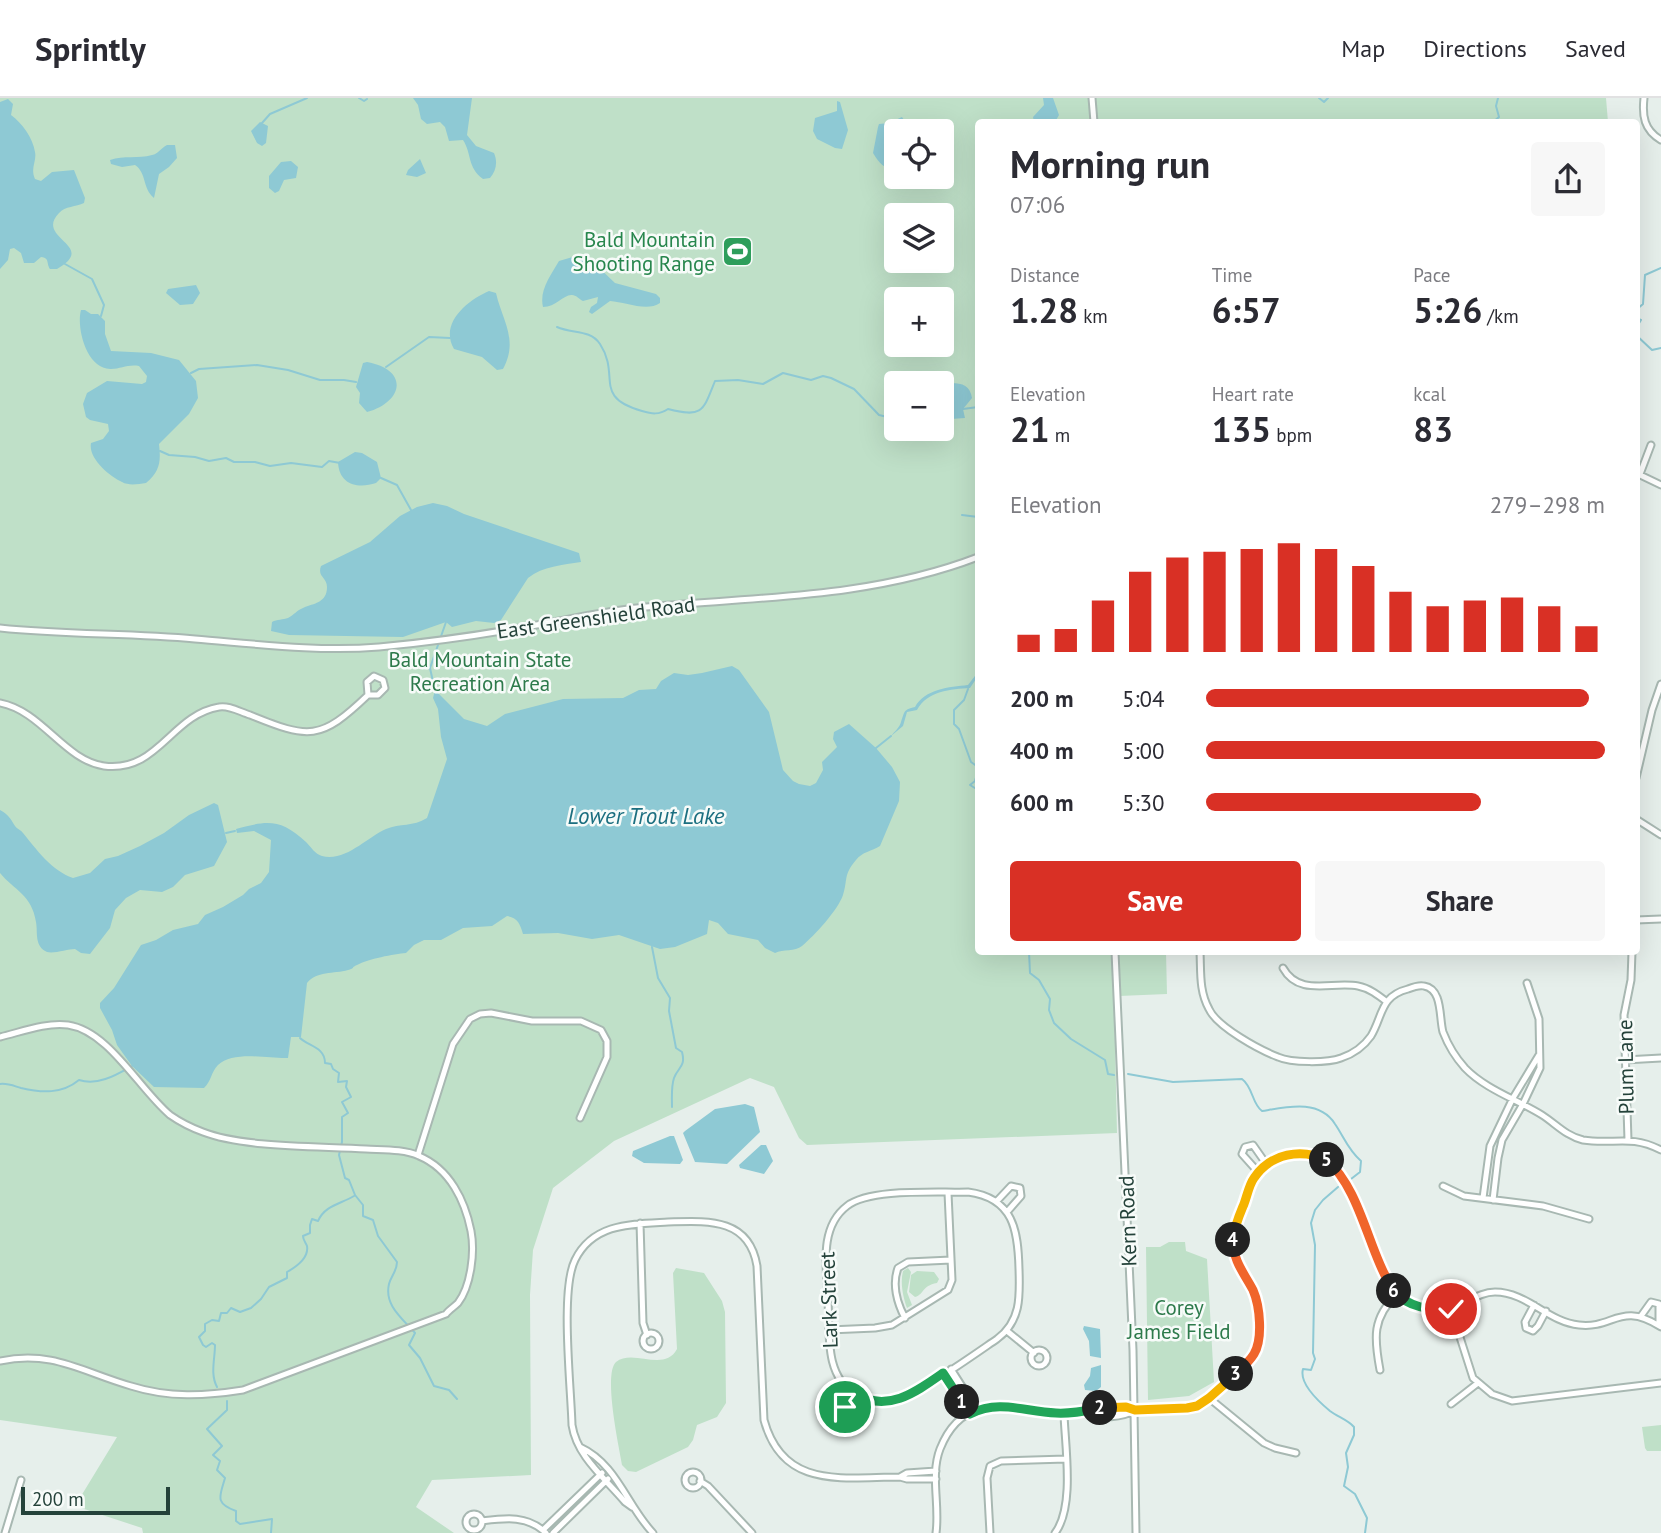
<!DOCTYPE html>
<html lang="en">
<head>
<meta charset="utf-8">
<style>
	body { margin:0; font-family:"PT Sans",sans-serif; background:#f7f7f7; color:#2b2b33; height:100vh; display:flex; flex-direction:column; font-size:26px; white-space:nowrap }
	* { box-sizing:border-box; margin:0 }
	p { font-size:23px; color:#7c7c81 }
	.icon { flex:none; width:38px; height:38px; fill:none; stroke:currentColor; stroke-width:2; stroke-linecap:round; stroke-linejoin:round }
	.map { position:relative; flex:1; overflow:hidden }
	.drawer { position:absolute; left:975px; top:21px; width:665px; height:836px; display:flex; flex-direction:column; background:#fff; border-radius:7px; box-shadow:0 7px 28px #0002 }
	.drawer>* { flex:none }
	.fabs { position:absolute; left:884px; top:21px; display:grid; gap:14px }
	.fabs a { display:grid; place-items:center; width:70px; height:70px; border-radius:7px; background:#fff; box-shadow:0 7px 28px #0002; font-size:35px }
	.scale { position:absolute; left:21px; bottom:18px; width:149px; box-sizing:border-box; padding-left:7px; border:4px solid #24423a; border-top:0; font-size:19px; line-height:24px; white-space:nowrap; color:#24423a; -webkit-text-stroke:5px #f7fbf9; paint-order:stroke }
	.pin { position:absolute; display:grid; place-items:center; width:60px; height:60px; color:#fff; margin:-30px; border:4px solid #fff; border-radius:50%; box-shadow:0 2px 7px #0007 }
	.km { position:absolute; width:35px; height:35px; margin:-18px; border-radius:50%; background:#222; color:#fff; font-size:19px; line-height:35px; text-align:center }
	.round { display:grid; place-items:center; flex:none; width:74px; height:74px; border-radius:7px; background:#f7f7f7 }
	.headline { display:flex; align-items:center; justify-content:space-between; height:119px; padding:0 35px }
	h1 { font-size:38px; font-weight:800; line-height:52px }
	.stats { display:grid; grid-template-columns:repeat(3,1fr); gap:10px; height:119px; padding:7px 35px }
	.stats div { display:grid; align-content:center }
	.stats b { font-size:35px; font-weight:800 }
	.stats small { font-size:19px; font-weight:400 }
	.stats p { font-size:19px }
	.chart { height:196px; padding:14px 35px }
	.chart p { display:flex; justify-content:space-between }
	.chart svg { width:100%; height:126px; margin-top:7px; stroke:#d93025; stroke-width:6 }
	.cta { display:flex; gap:14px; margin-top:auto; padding:14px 35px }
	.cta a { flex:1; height:80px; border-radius:7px; background:#d93025; color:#fff; font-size:28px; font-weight:800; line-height:80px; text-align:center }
	.cta a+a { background:#f7f7f7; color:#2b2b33 }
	ul { padding:0 35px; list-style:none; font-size:23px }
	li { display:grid; grid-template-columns:112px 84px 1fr; align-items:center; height:52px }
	li i { height:18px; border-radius:9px; background:#d93025 }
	header { display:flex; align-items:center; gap:42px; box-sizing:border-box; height:98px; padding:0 35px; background:#fff; border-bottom:2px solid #e1e1e2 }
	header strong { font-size:33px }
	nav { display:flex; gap:38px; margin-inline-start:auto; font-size:24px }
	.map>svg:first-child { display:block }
	.green { fill:#bfe0c8; fill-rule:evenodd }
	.water { fill:#8ec9d4 }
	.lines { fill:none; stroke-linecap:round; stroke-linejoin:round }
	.stream { stroke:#8ec9d4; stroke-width:2 }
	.street-casing { stroke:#a8b8b2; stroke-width:9 }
	.street { stroke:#fff; stroke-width:5 }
	.split-1-casing { stroke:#fff; stroke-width:14 }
	.split-2-casing { stroke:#fff; stroke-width:14 }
	.split-3-casing { stroke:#fff; stroke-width:14 }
	.split-4-casing { stroke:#fff; stroke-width:14 }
	.split-5-casing { stroke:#fff; stroke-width:14 }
	.split-6-casing { stroke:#fff; stroke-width:14 }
	.split-7-casing { stroke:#fff; stroke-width:14 }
	.split-1 { stroke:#22a559; stroke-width:9 }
	.split-2 { stroke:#22a559; stroke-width:9 }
	.split-3 { stroke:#f5b400; stroke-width:9 }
	.split-4 { stroke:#f0652b; stroke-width:9 }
	.split-5 { stroke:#f5b400; stroke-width:9 }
	.split-6 { stroke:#f0652b; stroke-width:9 }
	.split-7 { stroke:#22a559; stroke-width:9 }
	.labels { text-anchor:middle; stroke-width:5; stroke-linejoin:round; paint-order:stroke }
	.leisure-label { font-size:21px; fill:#27864d; stroke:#f7fbf9; text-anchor:end }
	.street-label { font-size:21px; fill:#24423a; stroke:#f7fbf9 }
	.park-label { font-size:21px; fill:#2d7a4b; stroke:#f7fbf9 }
	.water-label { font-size:23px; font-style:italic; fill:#1c6f80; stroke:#f7fbf9 }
</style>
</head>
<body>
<header>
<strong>Sprintly</strong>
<nav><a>Map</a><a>Directions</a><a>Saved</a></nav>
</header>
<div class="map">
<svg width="1661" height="1435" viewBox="0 0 1661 1435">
	<rect width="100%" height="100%" fill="#e6efeb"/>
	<path class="green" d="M0,0H1606L1608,24H978V854H1113L1117,1035L807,1047L799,1040L774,989L750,980L614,1043L553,1090L533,1152L530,1197L531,1377L432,1382L416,1409L454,1435H143L142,1430L75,1408L117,1339L0,1322ZM896,33H942V79H896ZM896,117H942V163H896ZM896,201H942V247H896ZM896,285H942V331H896Z
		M1118,854H1166L1167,896L1119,898Z
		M1169,1144H1185L1186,1153L1207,1161L1214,1284L1189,1298L1148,1302L1146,1149H1160Z
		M676,1170L704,1175L722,1203L725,1214L726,1305L717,1319L697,1327L693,1342L688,1349L636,1374L628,1373L622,1367C619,1349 603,1276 616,1264C633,1250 664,1275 677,1251L673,1175Z
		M908,1170L911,1174L907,1194L912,1207L907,1210C903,1199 900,1185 903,1173Z
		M917,1173L934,1174L939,1181L937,1185C921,1188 925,1196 915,1199L909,1194L911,1177Z
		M1661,1327V1353H1647L1645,1350L1642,1329Z"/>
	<path class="water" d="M413,0H472L467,37L476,48L494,55C498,64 496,73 490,80L483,81C467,69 472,56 463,42L449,43L445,29L440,24L427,26L421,21L418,7Z
		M1043,0H1053L1059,17L1055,24H1034L1033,19L1044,7Z
		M8,1L13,6L11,17C22,25 33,40 35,54C37,63 30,70 35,81L41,83L52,74L74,72L85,100L84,105C76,109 65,108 59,115C34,141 99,147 57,171H50C46,165 50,160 41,159L34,165H24L21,155L14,150L10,151L8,162L0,171V4Z
		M837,3L840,4L848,32L842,51L835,50L817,41L813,33L815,20L837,13Z
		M902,19L911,33H896V72C884,71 879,65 873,55L878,29L879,26L889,25Z
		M260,24L268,28L266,45L262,48L257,45L251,33Z
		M167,47H175L177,60L169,69L159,76L154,100C142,90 147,75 135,67L122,69L111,66L110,62C124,57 138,61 152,57C158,56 161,50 167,47Z
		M420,61L426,75L417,79L406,77L408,72Z
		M291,63L298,69L296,80L284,82L279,93L275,95L269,90V78L281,64Z
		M576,158L593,164L615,185L656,196L660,200V205C647,214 625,204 610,203L592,216L589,214L591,209L597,205L598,199L583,203C579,201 576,197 572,197C564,196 556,209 543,209C539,192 551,177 559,163Z
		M196,187L200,195L193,206L180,207L166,195L168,191Z
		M489,193L496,195C502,222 519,242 503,271L497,272L482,259L454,251C439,225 468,202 489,193Z
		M81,212H85L91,216H98L105,223V236L111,253L151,255L179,262L196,283L198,300L189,316L159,346C161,364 160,373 146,385C138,386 129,388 122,384C109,378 88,360 91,345L103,341L109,333L108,326L90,322L86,319L83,306L87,295L107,283L142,286L146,284L147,278L139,268C128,266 121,271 111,271C87,272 76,230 81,212Z
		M367,264C410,272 403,304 367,314L359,305L360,295L356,289L363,265Z
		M951,285C963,285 970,288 972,300L963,311L965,320L951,321L942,318V288Z
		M355,354L362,355L377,364L381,380L376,385C358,391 339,387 338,364Z
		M433,405L447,408L464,416L579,455L581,464C563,467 543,468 528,480L501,522L494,525L476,523L452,529L446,524L403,539L289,537L271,533L272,524C277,521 283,522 288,520C294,517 297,512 303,510C314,505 327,505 327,489C327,479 317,479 321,468L370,444L400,418L417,409Z
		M732,568L739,572L769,614L783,672L793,683L799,686L810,688L816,685L823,672L822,664L837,649L833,641L834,634L849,626L876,650L892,669L900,684L899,703L880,748C872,753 862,754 856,762C843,777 848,782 843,797C838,812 814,838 802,848C795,854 783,851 775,855L765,850L758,842L728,836L718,825L709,822L707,836L675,849L660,851L619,837L592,841L558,835L523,836C520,826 518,820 507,818L492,828L463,830L441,842H424L414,847L406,855C394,856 368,861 357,867C350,870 356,870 348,872C334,876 316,873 307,885L301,939H291L288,960C270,961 233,952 218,967C211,974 211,984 204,990L154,989L132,968L117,947L112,932L100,910V905L114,890L141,847L156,842L173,832L198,826L205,817L223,809L243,797L249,791L261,785L269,774L271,742L254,733L237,735L236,731C268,722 281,721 306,744C311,749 315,756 322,758C346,764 367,739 386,731C400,725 413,729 427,720L447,661L441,639L438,611L433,600L435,592L464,621L487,628L505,616L563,601L623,600L639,592L656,591L661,583L674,575L688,577L702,575Z
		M978,574V578L970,590C951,591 927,593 917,612L907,614L903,628L891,638C894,634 900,629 901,624C905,613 903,612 915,609C925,591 949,589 968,587Z
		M214,705L218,707L227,744L214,768L185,777L173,789L162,794L140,792L126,800L115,812L110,830L90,856L81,855L75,851C68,851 54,856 47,854C34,848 38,835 36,824C32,797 14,792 0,775V712C9,717 10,720 15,728C17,731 21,732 23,735C36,751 52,773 73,780L90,775L105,761L118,758L140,748L164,735L189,717Z
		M745,1006L754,1009L760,1034L727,1066L695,1064L683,1035L685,1033L715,1011Z
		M670,1038H674L683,1062L680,1066L644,1065L632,1058L633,1053Z
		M761,1047H766L773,1063L764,1076L740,1070L739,1067Z
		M1084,1228L1100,1231L1101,1260L1090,1258L1089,1243L1083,1231Z
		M1101,1267V1289L1096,1293L1085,1292L1084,1287L1090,1278L1091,1270Z"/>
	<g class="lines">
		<path class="stream" d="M359,0L364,3L367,1
			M1319,0L1324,4L1328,0
			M1493,24L1499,19L1496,8L1498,0
			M262,25L270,16L307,0
			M65,166L92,181L104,207L101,218
			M1636,212L1643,206L1645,177L1661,170
			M1636,220L1641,222L1636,230
			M557,229C572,236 590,231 600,246C621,278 592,299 642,313C652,316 659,317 668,311C703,320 703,313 715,283L738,282L763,286L783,275L811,282L823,278L831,280L854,291L879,317L896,321
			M1636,237L1652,252L1661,250
			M386,269L429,239L450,240
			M191,275L199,271L257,267L288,272L320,282H344L356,284
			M963,311L978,309
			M160,353L169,357L195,359L209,363L226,360L234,364H255L270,368L291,365L322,369L329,363L340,365
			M381,380L397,387L411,412
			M962,417L978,419
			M968,591L964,602L954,612V626L959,631L971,664L978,669
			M435,593L430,570L446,524
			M876,650L891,638
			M978,672L975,683L970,687L978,692
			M226,735L235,733
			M652,849L658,880L670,900L669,913L676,950L682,954C686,969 678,969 674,980C671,989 672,999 672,1009
			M1029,854L1030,875L1039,882L1050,901L1049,912L1054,925L1071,941L1105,962L1108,976L1114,977
			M300,940C308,948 325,949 325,965L331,966L333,971L339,975L338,984L347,983L346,989L351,999L342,1004L348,1015L342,1019V1044L339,1057L345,1080L349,1082L355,1097L363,1107V1118L373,1122L378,1138L397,1164C397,1173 391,1178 389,1186C384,1207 402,1220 415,1235L409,1247L420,1260L434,1288L449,1292L457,1301
			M1128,976L1173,984L1242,981C1253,989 1252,1006 1262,1013C1287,1009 1319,1001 1335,1026C1344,1039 1348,1052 1361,1063L1360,1074L1351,1081
			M0,986C8,985 14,988 21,990C42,995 62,996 79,982C98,988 116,977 132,968
			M1338,1089L1323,1102L1315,1112L1311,1125L1315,1147L1313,1255L1315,1261L1311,1272L1303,1271C1299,1285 1318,1303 1330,1313C1338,1319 1348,1322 1354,1329V1337L1346,1355L1348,1369L1344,1388L1355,1396L1367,1420L1365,1435
			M217,1289C210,1276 215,1261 215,1247L212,1245L206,1249L203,1247L199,1239L205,1233V1226L212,1222L219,1223L221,1215H227L231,1210L240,1214L251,1210L261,1201L269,1189L287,1180V1174C296,1169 309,1160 307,1148C306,1145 303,1142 303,1138L310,1135V1127L312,1121L318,1123C325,1107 341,1106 354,1098
			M227,1303V1312L207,1331L222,1348L213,1357L220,1363L217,1372L225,1380C220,1398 214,1405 236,1413V1423L240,1426L272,1421L271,1435"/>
		<defs>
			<path id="street" d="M1092,0L1094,24
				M1644,0C1642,18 1644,32 1661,42
				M1636,375L1661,387
				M1640,376L1651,347
				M0,530C65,537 130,535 195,541C256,546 318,554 379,549C433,544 488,536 542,526C576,520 610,512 646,509C757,499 872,500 978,459
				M374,578L383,582L385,590L378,597H368L367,584Z
				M0,605C42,613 64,662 104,668C158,675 171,617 219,609C229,607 240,614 250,617C309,641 320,643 368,597
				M1636,680L1652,612L1661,586
				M1636,721L1661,737
				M1636,822L1661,821
				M1115,854L1133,1252L1136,1435
				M1200,854C1201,874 1199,893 1209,911C1217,929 1260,952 1278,959C1291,965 1328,965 1341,960C1353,956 1364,948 1371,938C1383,918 1380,898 1408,891C1413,889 1420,887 1424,888C1443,891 1439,920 1443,934C1448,947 1456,960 1465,970C1485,991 1518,1002 1542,1017C1556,1026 1566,1038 1583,1042C1614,1047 1629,1036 1661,1052
				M1283,870C1299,899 1332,883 1358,888C1369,890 1378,897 1387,904
				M0,939C21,934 46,924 68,927C109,933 139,991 170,1017C180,1024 192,1030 203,1034C244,1050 321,1048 366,1051C382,1052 404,1051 419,1058C450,1071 465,1103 471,1133C475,1154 471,1188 458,1205C454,1209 449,1212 446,1216L243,1292C205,1298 169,1300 131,1288C82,1274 53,1252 0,1263
				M1625,962L1661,960
				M1628,1042L1624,917L1631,882L1632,854
				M418,1057L453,946L470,921L480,916L491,915L532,923H581L601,932L607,943V959L580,1020
				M1259,1075L1242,1056L1245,1049L1253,1047L1267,1067
				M1443,1088L1464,1098L1543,1108L1589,1121
				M968,1094C1014,1100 1018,1133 1019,1171C1020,1199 1021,1223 997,1241C975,1256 914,1300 891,1304C879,1305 866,1303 855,1296C824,1277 830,1235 828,1203C827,1172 818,1130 847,1108C870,1090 938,1095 968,1094Z
				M1483,1100L1490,1048L1513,1000L1539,957
				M1493,1102L1498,1060L1502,1042L1523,1006L1540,970L1539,921L1527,885
				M996,1104L1011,1088L1020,1090L1021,1098L1007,1114
				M640,1125L643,1225L647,1237
				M1534,1207L1525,1224L1526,1230L1533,1233L1538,1228L1546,1213
				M1451,1211L1473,1280L1492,1296L1512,1303L1661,1285
				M1641,1218L1651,1204L1659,1206V1227
				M905,1220C897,1205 892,1186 898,1170L908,1164L951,1162
				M829,1232L875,1230L892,1227L948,1192L952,1182L948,1095
				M1007,1233L1034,1255
				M643 1243a8 8 0 1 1 16 0a8 8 0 1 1-16 0Z
				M1031 1260a8 8 0 1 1 16 0a8 8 0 1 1-16 0Z
				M951,1271L977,1312
				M1380,1272C1374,1240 1372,1220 1397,1196
				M943,1275L970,1316
				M843,1286L833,1298V1308L842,1310L855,1296
				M1209,1300L1264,1345L1275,1350L1296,1355
				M1451,1306L1478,1285
				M1087,1315C1101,1321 1122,1320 1135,1312
				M580,1349C617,1366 627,1408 653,1435
				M685 1382a8 8 0 1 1 16 0a8 8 0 1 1-16 0Z
				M900,1379L907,1375L936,1373
				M700,1383L708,1388L752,1435
				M632,1409L625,1404C605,1380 577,1359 572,1327C571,1289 560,1192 575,1162C593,1125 632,1126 668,1124C706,1123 749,1119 757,1168L764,1322C783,1392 843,1379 900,1379L907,1381H936
				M466 1424a8 8 0 1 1 16 0a8 8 0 1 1-16 0Z
				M482,1423C506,1420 527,1417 546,1435
				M543,1432L602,1375
				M5,1435L21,1382
				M553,1435L608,1381
				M936,1435C940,1407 930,1377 940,1351C966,1285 1021,1317 1070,1315C1088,1315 1108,1305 1127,1309C1145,1313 1184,1315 1200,1306C1217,1295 1254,1266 1258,1246C1261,1231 1260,1208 1253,1194C1247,1179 1234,1167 1233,1151C1232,1129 1247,1088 1261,1072C1272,1062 1283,1055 1298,1055C1309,1055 1320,1058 1328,1064C1354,1085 1375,1159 1392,1191C1407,1207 1429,1216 1450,1211C1466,1207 1478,1194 1495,1194C1527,1194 1548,1224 1579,1227C1614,1231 1620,1203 1661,1229
				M990,1435L987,1380L990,1368L1001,1363L1066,1361
				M1055,1435C1075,1409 1065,1348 1064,1316"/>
		</defs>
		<use href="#street" class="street-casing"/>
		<use href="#street" class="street"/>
	</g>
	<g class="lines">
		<defs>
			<path id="split-1" d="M845,1309L855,1296C888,1315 916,1294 943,1275L962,1304"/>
			<path id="split-2" d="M962,1304L970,1316C1000,1301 1025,1314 1056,1315C1072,1316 1085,1313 1100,1310"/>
			<path id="split-3" d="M1100,1310L1126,1309L1135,1312L1187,1310L1197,1308L1209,1300L1236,1276"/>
			<path id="split-4" d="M1233,1142C1233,1163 1244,1175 1253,1192C1260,1208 1263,1241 1254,1256C1249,1264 1242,1270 1236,1276"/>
			<path id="split-5" d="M1233,1142C1234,1129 1239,1118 1244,1106C1247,1098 1249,1087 1254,1080C1271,1055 1301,1050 1327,1062"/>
			<path id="split-6" d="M1327,1062C1362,1094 1368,1154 1394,1193"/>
			<path id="split-7" d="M1394,1193C1409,1210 1429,1212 1451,1211"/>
		</defs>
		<use href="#split-1" class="split-1-casing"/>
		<use href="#split-2" class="split-2-casing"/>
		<use href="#split-3" class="split-3-casing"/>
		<use href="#split-4" class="split-4-casing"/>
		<use href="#split-5" class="split-5-casing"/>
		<use href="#split-6" class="split-6-casing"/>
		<use href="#split-7" class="split-7-casing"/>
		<use href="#split-1" class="split-1"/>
		<use href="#split-2" class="split-2"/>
		<use href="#split-3" class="split-3"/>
		<use href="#split-4" class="split-4"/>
		<use href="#split-5" class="split-5"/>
		<use href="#split-6" class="split-6"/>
		<use href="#split-7" class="split-7"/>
	</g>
	<defs>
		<symbol id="stadium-square" viewBox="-11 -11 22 22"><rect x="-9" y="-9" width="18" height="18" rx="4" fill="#2e9e5b" stroke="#f7fbf9"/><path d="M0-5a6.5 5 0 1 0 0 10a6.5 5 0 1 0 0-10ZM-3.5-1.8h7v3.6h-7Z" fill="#fff"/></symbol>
	</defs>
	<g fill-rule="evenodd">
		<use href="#stadium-square" x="720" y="136" width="35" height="35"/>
	</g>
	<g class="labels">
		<g class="leisure-label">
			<text x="715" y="149">Bald Mountain<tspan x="715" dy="24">Shooting Range</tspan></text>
		</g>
		<g class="street-label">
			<text transform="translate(596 520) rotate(-8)" y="7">East Greenshield Road</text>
			<text transform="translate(1626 969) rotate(-91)" y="7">Plum Lane</text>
			<text transform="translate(1128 1123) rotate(-92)" y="7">Kern Road</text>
			<text transform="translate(829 1202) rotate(-92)" y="7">Lark Street</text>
		</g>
		<g class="park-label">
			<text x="480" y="569">Bald Mountain State<tspan x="480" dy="24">Recreation Area</tspan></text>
			<text x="1179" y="1217">Corey<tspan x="1179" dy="24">James Field</tspan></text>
		</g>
		<g class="water-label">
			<text x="646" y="726">Lower Trout Lake</text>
		</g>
	</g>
</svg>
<div class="fabs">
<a><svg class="icon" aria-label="locate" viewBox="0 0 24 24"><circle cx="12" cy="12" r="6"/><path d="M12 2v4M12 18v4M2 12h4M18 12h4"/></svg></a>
<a><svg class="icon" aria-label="layers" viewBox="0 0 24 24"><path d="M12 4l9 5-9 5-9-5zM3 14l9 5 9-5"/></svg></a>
<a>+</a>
<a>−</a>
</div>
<div class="scale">200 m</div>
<div class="pin" style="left:845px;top:1309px;background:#1e9e55"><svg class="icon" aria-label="arrive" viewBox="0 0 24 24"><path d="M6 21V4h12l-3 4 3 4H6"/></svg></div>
<div class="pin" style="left:1451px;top:1211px;background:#d93025"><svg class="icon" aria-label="check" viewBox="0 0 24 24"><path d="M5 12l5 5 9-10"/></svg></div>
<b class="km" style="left:962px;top:1304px">1</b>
<b class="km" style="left:1100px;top:1310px">2</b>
<b class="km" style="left:1236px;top:1276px">3</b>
<b class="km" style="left:1233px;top:1142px">4</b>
<b class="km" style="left:1327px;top:1062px">5</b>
<b class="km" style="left:1394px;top:1193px">6</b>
<section class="drawer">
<div class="headline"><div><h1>Morning run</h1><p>07:06</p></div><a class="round"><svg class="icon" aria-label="share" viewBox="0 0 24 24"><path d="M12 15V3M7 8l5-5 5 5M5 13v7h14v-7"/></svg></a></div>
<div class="stats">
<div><p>Distance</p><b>1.28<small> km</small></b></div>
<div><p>Time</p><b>6:57</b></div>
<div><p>Pace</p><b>5:26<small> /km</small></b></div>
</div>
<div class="stats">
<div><p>Elevation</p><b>21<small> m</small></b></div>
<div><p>Heart rate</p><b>135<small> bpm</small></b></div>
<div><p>kcal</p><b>83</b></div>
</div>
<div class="chart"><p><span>Elevation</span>279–298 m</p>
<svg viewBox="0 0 160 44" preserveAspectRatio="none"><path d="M5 44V38M15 44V36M25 44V26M35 44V16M45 44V11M55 44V9M65 44V8M75 44V6M85 44V8M95 44V14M105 44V23M115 44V28M125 44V26M135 44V25M145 44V28M155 44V35"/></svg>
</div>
<ul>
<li><b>200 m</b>5:04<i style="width:96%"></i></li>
<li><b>400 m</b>5:00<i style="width:100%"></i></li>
<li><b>600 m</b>5:30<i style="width:69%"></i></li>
</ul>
<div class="cta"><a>Save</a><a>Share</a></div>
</section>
</div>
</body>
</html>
